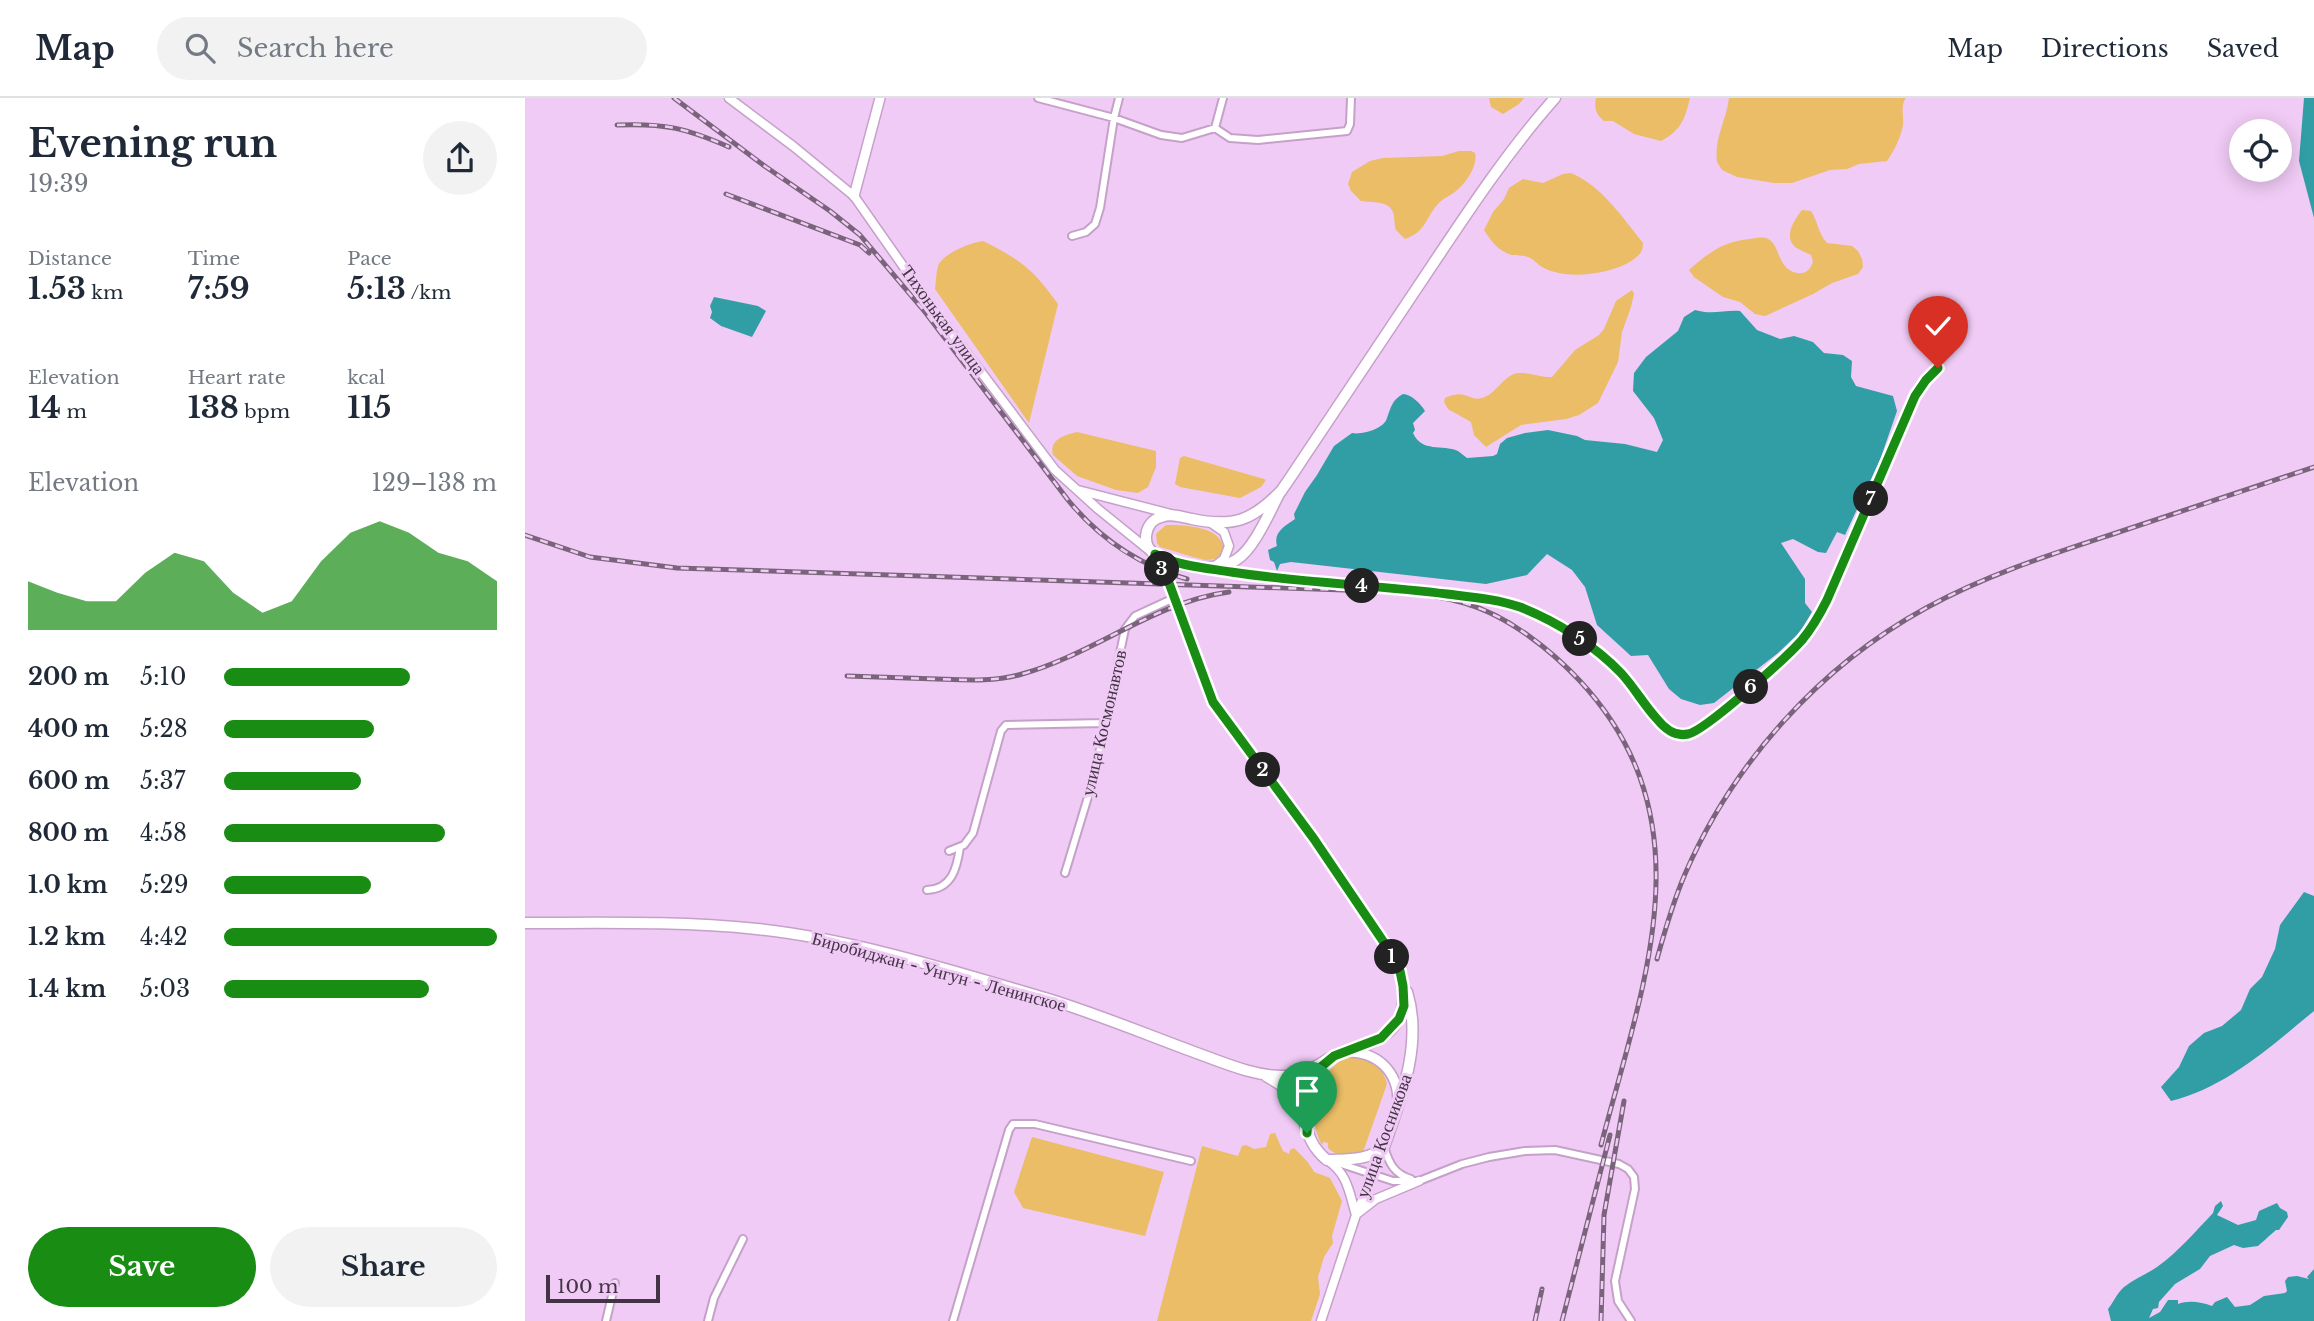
<!DOCTYPE html>
<html lang="en">
<head>
<meta charset="utf-8">
<style>
	body { margin:0; font-family:"Libre Baskerville",serif; background:#f2f2f3; color:#1f2937; height:100vh; display:flex; flex-direction:column; font-size:26px; white-space:nowrap }
	* { box-sizing:border-box; margin:0 }
	p { font-size:23px; color:#747a83 }
	.icon { flex:none; width:38px; height:38px; fill:none; stroke:currentColor; stroke-width:2; stroke-linecap:round; stroke-linejoin:round }
	.map { position:relative; flex:1; overflow:hidden }
	.panel { display:flex; flex-direction:column; background:#fff; width:525px }
	.panel>* { flex:none }
	.fabs { position:absolute; left:1704px; top:21px; display:grid; gap:14px }
	.fabs a { display:grid; place-items:center; width:63px; height:63px; border-radius:50%; background:#fff; box-shadow:0 4px 18px #0003; font-size:35px }
	.scale { position:absolute; left:21px; bottom:18px; width:114px; box-sizing:border-box; padding-left:7px; border:4px solid #433445; border-top:0; font-size:19px; line-height:24px; white-space:nowrap; color:#433445; -webkit-text-stroke:5px #f0cbf5; paint-order:stroke }
	.pin { position:absolute; display:grid; place-items:center; width:60px; height:60px; color:#fff; margin:-72px -30px; border-radius:50% 50% 50% 0; rotate:-45deg; box-shadow:0 0 7px #0007 }
	.pin .icon { rotate:45deg }
	.km { position:absolute; width:35px; height:35px; margin:-18px; border-radius:50%; background:#222; color:#fff; font-size:19px; line-height:35px; text-align:center }
	.round { display:grid; place-items:center; flex:none; width:74px; height:74px; border-radius:37px; background:#f2f2f3 }
	.overview { display:flex; align-items:center; justify-content:space-between; height:119px; padding:0 28px }
	h1 { font-size:38px; font-weight:700; line-height:52px }
	.stats { display:grid; grid-template-columns:repeat(3,1fr); gap:10px; height:119px; padding:7px 28px }
	.stats div { display:grid; align-content:center }
	.stats b { font-size:30px; font-weight:700 }
	.stats small { font-size:19px; font-weight:400 }
	.stats p { font-size:19px }
	.chart { height:196px; padding:14px 28px }
	.chart p { display:flex; justify-content:space-between }
	.chart svg { width:100%; height:126px; margin-top:7px; fill:#188c13; opacity:.7 }
	.button { display:flex; gap:14px; margin-top:auto; padding:14px 28px }
	.button a { flex:1; height:80px; border-radius:42px; background:#188c13; color:#fff; font-size:28px; font-weight:700; line-height:80px; text-align:center }
	.button a+a { background:#f2f2f3; color:#1f2937 }
	ul { padding:0 28px; list-style:none; font-size:23px }
	li { display:grid; grid-template-columns:112px 84px 1fr; align-items:center; height:52px }
	li i { height:18px; border-radius:9px; background:#188c13 }
	header { display:flex; align-items:center; gap:42px; box-sizing:border-box; height:98px; padding:0 35px; background:#fff; border-bottom:2px solid #e0e1e3 }
	header strong { font-size:33px }
	nav { display:flex; gap:38px; margin-inline-start:auto; font-size:24px }
	.search { width:490px; height:63px; background:#f2f2f3; display:flex; align-items:center; gap:18px; box-sizing:border-box; padding:0 24px; border-radius:38px; color:#747a83; font-size:26px }
	main { display:flex; flex:1; min-height:0 }
	.map>svg:first-child { display:block }
	.green { fill:#eabd66 }
	.water { fill:#319ea6 }
	.lines { fill:none; stroke-linecap:round; stroke-linejoin:round }
	.minor-casing { stroke:#c5a1c9; stroke-width:10 }
	.tertiary-casing { stroke:#c5a1c9; stroke-width:11 }
	.secondary-casing { stroke:#c5a1c9; stroke-width:12 }
	.primary-casing { stroke:#c5a1c9; stroke-width:13 }
	.minor { stroke:#fff; stroke-width:6 }
	.tertiary { stroke:#fff; stroke-width:8 }
	.secondary { stroke:#fff; stroke-width:9 }
	.primary { stroke:#fff; stroke-width:10 }
	.rail-casing { stroke:#7a647c; stroke-width:5 }
	.rail { stroke:#f0cbf5; stroke-width:2.5; stroke-dasharray:8; stroke-linecap:butt }
	.route-casing { stroke:#fff; stroke-width:14 }
	.route { stroke:#188c13; stroke-width:9 }
	.labels { text-anchor:middle; stroke-width:6; stroke-linejoin:round; paint-order:stroke }
	.street-label { font-size:18px; fill:#433445; stroke:#f0cbf5 }
</style>
</head>
<body>
<header>
<strong>Map</strong>
<div class="search"><svg class="icon" aria-label="search" viewBox="0 0 24 24"><circle cx="10" cy="10" r="6"/><path d="M15 15l6 6"/></svg>Search here</div>
<nav><a>Map</a><a>Directions</a><a>Saved</a></nav>
</header>
<main>
<section class="panel">
<div class="overview"><div><h1>Evening run</h1><p>19:39</p></div><a class="round"><svg class="icon" aria-label="share" viewBox="0 0 24 24"><path d="M12 15V3M7 8l5-5 5 5M5 13v7h14v-7"/></svg></a></div>
<div class="stats">
<div><p>Distance</p><b>1.53<small> km</small></b></div>
<div><p>Time</p><b>7:59</b></div>
<div><p>Pace</p><b>5:13<small> /km</small></b></div>
</div>
<div class="stats">
<div><p>Elevation</p><b>14<small> m</small></b></div>
<div><p>Heart rate</p><b>138<small> bpm</small></b></div>
<div><p>kcal</p><b>115</b></div>
</div>
<div class="chart"><p><span>Elevation</span>129–138 m</p>
<svg viewBox="0 0 160 44" preserveAspectRatio="none"><path d="M0 44V27L10 31L20 34L30 34L40 24L50 17L60 20L70 31L80 38L90 34L100 20L110 10L120 6L130 10L140 17L150 20L160 27V44z"/></svg>
</div>
<ul>
<li><b>200 m</b>5:10<i style="width:68%"></i></li>
<li><b>400 m</b>5:28<i style="width:55%"></i></li>
<li><b>600 m</b>5:37<i style="width:50%"></i></li>
<li><b>800 m</b>4:58<i style="width:81%"></i></li>
<li><b>1.0 km</b>5:29<i style="width:54%"></i></li>
<li><b>1.2 km</b>4:42<i style="width:100%"></i></li>
<li><b>1.4 km</b>5:03<i style="width:75%"></i></li>
</ul>
<div class="button"><a>Save</a><a>Share</a></div>
</section>
<div class="map">
<svg width="1789" height="1223" viewBox="0 0 1789 1223">
	<rect width="100%" height="100%" fill="#f0cbf5"/>
	<path class="green" d="M964,0H999L994,6L978,16L966,9Z
		M1071,0H1165C1160,22 1155,33 1136,43L1109,36L1088,23H1079C1071,17 1069,10 1071,0Z
		M1204,0H1381C1375,7 1379,17 1378,27C1376,39 1369,53 1362,63L1334,66L1322,71L1305,72L1267,85H1249L1212,79L1197,72L1192,64C1189,39 1201,24 1204,0Z
		M934,53H946L950,55C953,68 941,85 931,93C925,98 918,100 913,106C900,120 902,133 880,141L871,132C869,127 870,120 868,114C863,102 847,105 836,103L826,93L823,86L827,74L845,63L858,60L917,58Z
		M1046,75C1077,88 1097,119 1118,145C1118,156 1112,159 1103,165C1080,177 1040,182 1017,169C1012,166 1009,161 1003,159C998,157 992,158 987,157C973,153 966,143 959,132L968,114L979,101L984,90L998,81L1018,85L1038,76Z
		M1277,112L1286,113C1293,123 1293,136 1302,145L1327,148L1333,153L1337,161L1338,169L1333,176L1307,185L1288,196L1240,218L1230,216L1215,204L1198,199L1169,179L1164,172C1183,155 1199,143 1225,141C1230,140 1237,139 1241,140C1256,145 1251,171 1272,175C1281,176 1285,172 1288,164L1286,157C1281,154 1274,152 1270,149C1258,138 1270,121 1277,112Z
		M458,143C496,162 508,171 533,206L504,325L410,191C411,184 411,175 413,168C418,155 445,145 458,143Z
		M1107,192L1109,196L1106,209L1097,234L1093,264L1073,305L1054,317L1041,321L996,327L961,349L949,337L946,324L923,311L919,304L920,300C942,290 944,304 957,300C972,296 978,277 993,275C1004,274 1016,280 1027,279L1050,252L1074,237L1079,231L1091,203Z
		M552,334L631,353V369L623,389L613,395L591,392L552,378L528,357C524,341 540,337 552,334Z
		M659,358L739,381L741,382L736,389L715,400L655,389L650,386L655,360Z
		M641,427C661,427 698,428 699,453L692,461L680,462L668,459L635,449L632,445L631,436Z
		M828,958C844,959 859,970 862,986L837,1057C824,1058 814,1060 803,1050V1045L798,1044L797,1047C780,1019 793,965 828,958Z
		M750,1035L758,1053L764,1056L765,1052L769,1050C777,1058 784,1064 789,1074L805,1080L817,1103L807,1138L808,1145L799,1159L793,1179L795,1196L786,1223H632L677,1048L713,1058L717,1048L721,1047L729,1051L741,1049L745,1036Z
		M507,1039L639,1074L620,1138L498,1110L489,1094Z"/>
	<path class="water" d="M1779,0H1789V120L1774,63Z
		M189,199L233,208L241,213L227,239L196,228L185,220L187,214L185,208Z
		M1170,212C1187,217 1198,212 1215,213L1232,232L1255,241L1269,238L1288,244L1299,255L1318,257L1327,263L1326,279L1331,288L1368,298L1372,313L1355,362L1320,437L1312,434L1301,455L1293,454L1268,441L1256,445L1280,481V505L1287,514L1275,534L1253,555L1189,605L1175,607L1156,601L1144,591L1123,557L1106,558L1072,527L1060,489L1047,472L1022,456L1002,477L961,486L766,464L755,466L752,473L749,464L745,462L743,452L752,448C748,434 760,428 770,421L769,416L780,394L792,377L809,348L827,335C837,337 859,331 862,320C866,309 867,302 878,296C886,296 896,306 900,313L888,325L890,332L888,335C897,355 917,346 933,353C936,355 939,358 942,360L968,358L972,356L975,346L982,340L1000,335L1023,332L1052,338L1060,342L1100,346L1132,354L1138,342L1129,320L1108,293L1109,275L1121,259L1153,233L1159,219Z
		M1779,794L1789,798V913C1745,949 1702,989 1646,1003L1636,989L1654,969L1664,948L1679,935L1697,928L1716,912L1725,891L1737,879L1750,851L1755,827Z
		M1696,1103L1698,1108L1692,1117L1713,1127L1731,1122L1734,1113L1752,1105L1755,1110L1762,1114L1763,1119L1754,1132H1751C1744,1138 1740,1142 1733,1148L1718,1150L1709,1147L1685,1158L1675,1171L1650,1186L1634,1204L1633,1210L1628,1211L1624,1220L1635,1214L1643,1202H1653V1206C1663,1202 1677,1204 1687,1208L1690,1204L1702,1199L1710,1209L1725,1207L1739,1198L1760,1195L1762,1193L1760,1183L1763,1179L1772,1178L1784,1181L1782,1179L1789,1171V1223H1586L1583,1211C1589,1204 1591,1196 1599,1189C1609,1181 1622,1176 1632,1169C1653,1154 1670,1134 1688,1115L1690,1108Z"/>
	<g class="lines">
		<defs>
			<path id="minor" d="M513,0L589,20L636,37L657,40L690,30L705,40L733,42L822,33L825,26L826,0
				M690,30L698,0
				M547,138L561,134L570,126L575,110L589,20L594,0
				M690,472L763,483L894,493L974,504L995,509L1031,527L1068,550L1098,577L1126,615L1144,633L1154,636H1165L1186,623L1267,553L1295,517L1390,297L1401,282L1413,269
				M424,753L439,747L448,735L476,633L481,627L579,625
				M540,775L569,679L600,531L610,518L649,500
				M402,792C427,791 432,770 435,749
				M859,1049C864,1065 869,1076 886,1081
				M810,1064L868,1083H894L937,1066L964,1059L1000,1053L1030,1052L1094,1066L1103,1071L1109,1079L1110,1091L1090,1183L1093,1203L1106,1223
				M81,1223L90,1185
				M183,1223L189,1200L218,1141
				M428,1223L484,1032L488,1026H510L666,1063"/>
			<path id="tertiary" d="M204,0L268,48L329,98L404,205L530,372L573,411L625,453
				M553,392L646,416
				M686,425L699,434L704,448L699,461L690,468
				M802,1062C823,1076 824,1094 831,1117
				M833,1115L851,1101L894,1083
				M796,1223L831,1117L859,1049"/>
			<path id="secondary" d="M329,98L355,0
				M823,954C853,954 873,974 873,1003"/>
			<path id="primary" d="M757,392C728,422 709,430 667,421C657,419 646,415 636,419C620,423 615,447 630,456C650,469 691,475 711,462C729,451 744,415 754,396C761,386 768,376 775,365C817,302 859,239 902,175C942,115 982,54 1030,0
				M630,456L644,485L688,604L789,741L860,846L876,877
				M0,825C77,825 155,823 232,831C327,841 428,873 520,900C570,915 620,936 669,954C697,964 730,979 760,978C781,978 795,964 813,956C823,952 834,950 843,946C879,931 883,907 875,873
				M741,978C749,983 758,987 764,994C784,1017 776,1041 802,1062C822,1061 843,1063 859,1049C876,1000 898,946 882,894
				M781,1026C783,1006 786,981 800,965"/>
		</defs>
		<use href="#minor" class="minor-casing"/>
		<use href="#tertiary" class="tertiary-casing"/>
		<use href="#secondary" class="secondary-casing"/>
		<use href="#primary" class="primary-casing"/>
		<use href="#minor" class="minor"/>
		<use href="#tertiary" class="tertiary"/>
		<use href="#secondary" class="secondary"/>
		<use href="#primary" class="primary"/>
		<defs>
			<path id="rail" d="M149,0L241,69L305,113L335,137L400,214L543,402C575,441 613,467 662,481
				M92,27C139,25 161,30 204,49
				M201,96L335,147L344,155
				M0,437L65,459L152,470L879,494C900,497 921,499 942,506C983,518 1026,552 1055,583C1185,723 1118,886 1076,1047
				M322,578C352,579 382,580 412,581C441,582 469,584 497,576C569,556 629,504 704,494
				M1132,861C1140,832 1148,804 1160,776C1208,665 1295,568 1401,510C1461,477 1524,457 1588,436C1655,414 1722,392 1789,369
				M1010,1223L1017,1191
				M1037,1223L1085,1037
				M1076,1223L1079,1117L1099,1003"/>
		</defs>
		<use href="#rail" class="rail-casing"/>
		<use href="#rail" class="rail"/>
	</g>
	<g class="lines">
		<defs>
			<path id="route" d="M782,1035L783,1007L790,980L797,968L809,958L856,940L874,921L879,908L878,888L875,873L860,846L789,741L688,604L644,485L630,456C653,468 681,470 706,474C778,485 850,487 922,496C946,499 972,501 995,509C1031,523 1069,547 1096,575C1109,589 1119,607 1132,621C1140,631 1150,639 1163,636C1180,633 1263,558 1277,542C1287,530 1295,516 1302,502L1390,298L1401,282L1413,270"/>
		</defs>
		<use href="#route" class="route-casing"/>
		<use href="#route" class="route"/>
	</g>
	<g class="labels">
		<g class="street-label">
			<text transform="translate(418 222) rotate(54)" y="6">Тихонькая улица</text>
			<text transform="translate(579 625) rotate(-77)" y="6">улица Космонавтов</text>
			<text transform="translate(414 874) rotate(15)" y="6">Биробиджан - Унгун - Ленинское</text>
			<text transform="translate(859 1038) rotate(-70)" y="6">улица Косникова</text>
		</g>
	</g>
</svg>
<div class="fabs">
<a><svg class="icon" aria-label="locate" viewBox="0 0 24 24"><circle cx="12" cy="12" r="6"/><path d="M12 2v4M12 18v4M2 12h4M18 12h4"/></svg></a>
</div>
<div class="scale">100 m</div>
<div class="pin" style="left:782px;top:1035px;background:#1e9e55"><svg class="icon" aria-label="arrive" viewBox="0 0 24 24"><path d="M6 21V4h12l-3 4 3 4H6"/></svg></div>
<div class="pin" style="left:1413px;top:270px;background:#d93025"><svg class="icon" aria-label="check" viewBox="0 0 24 24"><path d="M5 12l5 5 9-10"/></svg></div>
<b class="km" style="left:867px;top:859px">1</b>
<b class="km" style="left:738px;top:672px">2</b>
<b class="km" style="left:637px;top:471px">3</b>
<b class="km" style="left:837px;top:488px">4</b>
<b class="km" style="left:1055px;top:541px">5</b>
<b class="km" style="left:1226px;top:589px">6</b>
<b class="km" style="left:1346px;top:401px">7</b>
</div>
</main>
</body>
</html>
